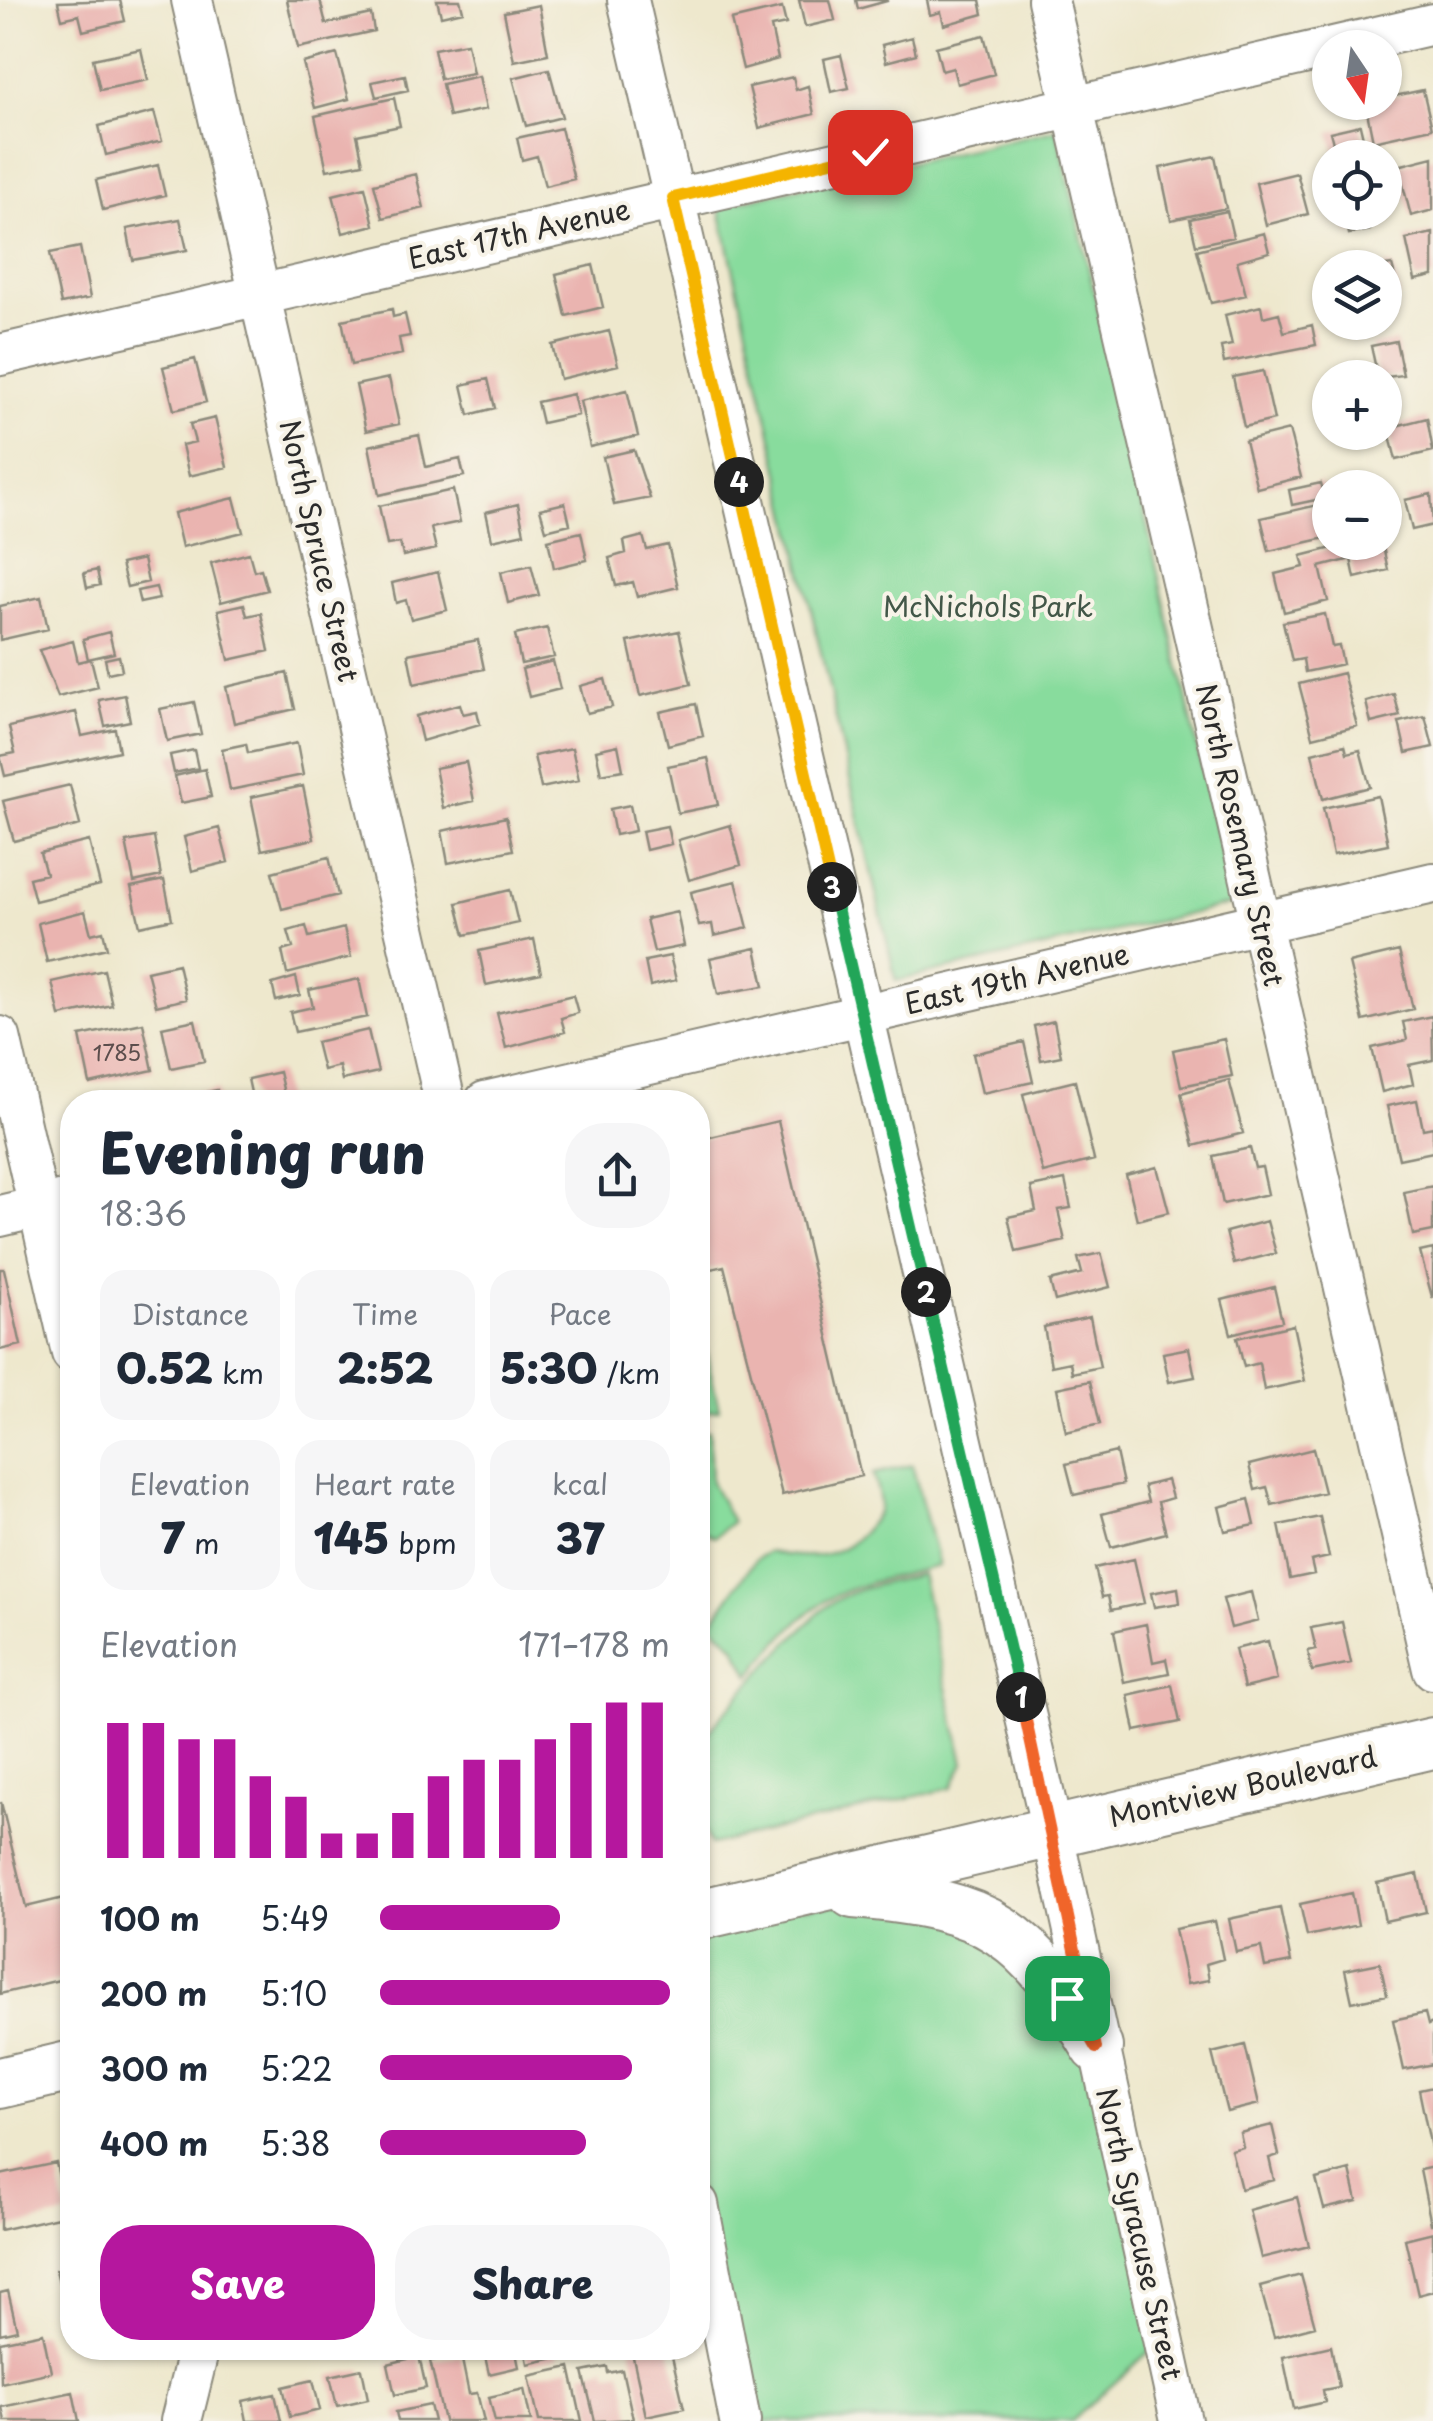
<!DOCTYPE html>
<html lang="en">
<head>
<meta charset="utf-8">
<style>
	body { margin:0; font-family:"Playpen Sans",sans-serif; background:#f6f6f7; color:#1f2937; height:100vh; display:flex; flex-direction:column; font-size:38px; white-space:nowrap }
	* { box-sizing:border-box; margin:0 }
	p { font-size:32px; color:#747a83 }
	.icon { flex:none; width:55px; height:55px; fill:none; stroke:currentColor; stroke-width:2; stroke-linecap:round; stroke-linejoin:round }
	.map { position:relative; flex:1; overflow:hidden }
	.drawer { position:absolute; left:60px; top:1090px; width:650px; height:1270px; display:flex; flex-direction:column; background:#fff; border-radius:40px; box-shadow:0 2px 8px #0004 }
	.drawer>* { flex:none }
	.needle { width:65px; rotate:167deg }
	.tools { position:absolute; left:1312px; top:30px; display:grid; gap:20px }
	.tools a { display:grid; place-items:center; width:90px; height:90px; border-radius:50%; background:#fff; box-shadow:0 2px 8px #0004; font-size:50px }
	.pin { position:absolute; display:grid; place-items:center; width:85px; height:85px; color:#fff; margin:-42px; border-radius:20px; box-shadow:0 5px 15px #0006 }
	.km { position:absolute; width:50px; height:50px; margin:-25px; border-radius:50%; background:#222; color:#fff; font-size:28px; line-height:50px; text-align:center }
	.round { display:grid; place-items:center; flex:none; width:105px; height:105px; border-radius:40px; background:#f6f6f7 }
	.head { display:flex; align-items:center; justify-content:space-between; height:170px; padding:0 40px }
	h1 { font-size:55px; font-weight:800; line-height:75px }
	.stats { display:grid; grid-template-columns:repeat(3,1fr); gap:15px; height:170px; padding:10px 40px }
	.stats div { display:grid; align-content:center; border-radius:25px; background:#f6f6f7; text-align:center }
	.stats b { font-size:42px; font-weight:800 }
	.stats small { font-size:28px; font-weight:400 }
	.stats p { font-size:28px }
	.chart { height:280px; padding:20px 40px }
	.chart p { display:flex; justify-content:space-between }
	.chart svg { width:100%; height:180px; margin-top:10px; stroke:#b5179e; stroke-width:6 }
	.action { display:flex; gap:20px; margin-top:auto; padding:20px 40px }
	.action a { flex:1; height:115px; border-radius:40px; background:#b5179e; color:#fff; font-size:40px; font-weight:800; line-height:115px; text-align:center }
	.action a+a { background:#f6f6f7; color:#1f2937 }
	ul { padding:0 40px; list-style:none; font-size:32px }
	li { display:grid; grid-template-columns:160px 120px 1fr; align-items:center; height:75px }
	li i { height:25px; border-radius:12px; background:#b5179e }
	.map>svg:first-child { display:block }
	.green { fill:#88dc9d; stroke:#5a8464; stroke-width:2.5 }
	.building { fill:#eab4b0 }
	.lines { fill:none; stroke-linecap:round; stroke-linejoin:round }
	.minor-casing { stroke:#8c8a7c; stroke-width:44 }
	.major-casing { stroke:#8c8a7c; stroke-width:54 }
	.minor { stroke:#fff; stroke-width:40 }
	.major { stroke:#fff; stroke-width:50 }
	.split-1-casing { stroke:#fff; stroke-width:20 }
	.split-2-casing { stroke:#fff; stroke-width:20 }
	.split-3-casing { stroke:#fff; stroke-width:20 }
	.split-4-casing { stroke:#fff; stroke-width:20 }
	.split-5-casing { stroke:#fff; stroke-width:20 }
	.split-1 { stroke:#f0652b; stroke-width:12 }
	.split-2 { stroke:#22a559; stroke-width:12 }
	.split-3 { stroke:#22a559; stroke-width:12 }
	.split-4 { stroke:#f5b400; stroke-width:12 }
	.split-5 { stroke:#f5b400; stroke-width:12 }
	.labels { text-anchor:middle; stroke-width:8; stroke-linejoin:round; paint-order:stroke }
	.number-label { font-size:22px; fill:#5b4d4c }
	.street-label { font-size:28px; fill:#2b2b2b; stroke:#f7f3e8 }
	.park-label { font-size:28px; fill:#425748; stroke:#f7f3e8 }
</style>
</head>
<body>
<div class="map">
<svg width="1433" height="2421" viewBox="0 0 1433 2421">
	<rect width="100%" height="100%" fill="#f7f3e8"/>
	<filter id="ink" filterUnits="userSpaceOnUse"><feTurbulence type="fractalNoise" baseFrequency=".01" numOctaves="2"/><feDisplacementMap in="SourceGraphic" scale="20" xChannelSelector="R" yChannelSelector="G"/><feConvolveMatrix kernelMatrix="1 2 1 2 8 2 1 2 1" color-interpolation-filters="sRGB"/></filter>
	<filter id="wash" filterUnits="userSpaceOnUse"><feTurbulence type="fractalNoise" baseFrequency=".0048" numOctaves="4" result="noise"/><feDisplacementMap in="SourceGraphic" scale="40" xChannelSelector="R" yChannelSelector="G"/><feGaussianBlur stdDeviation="2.25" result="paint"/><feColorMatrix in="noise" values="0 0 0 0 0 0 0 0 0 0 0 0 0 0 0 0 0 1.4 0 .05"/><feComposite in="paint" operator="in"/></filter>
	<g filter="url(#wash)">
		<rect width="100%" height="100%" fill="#eee8cd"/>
		<path class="green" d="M1057,129L1233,904L896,981L719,206Z
			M701,1331L719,1409L698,1414V1332Z
			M709,1431L711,1482L732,1522L714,1537L698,1528V1434Z
			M912,1465L939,1566C836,1590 818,1590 750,1676L735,1646L711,1623L755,1560L768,1552C807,1560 842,1560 868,1526C873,1520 880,1513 880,1505C880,1495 875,1483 873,1474Z
			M921,1574L964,1763L951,1788L711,1845C699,1819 688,1778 698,1749C706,1728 812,1614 833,1602C860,1586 891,1582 921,1574Z
			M921,1898L1067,1998L1162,2340L1072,2421H740L698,2205V1915Z"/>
		<g id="blocks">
			<path class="building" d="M120,0L125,21L83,31L79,15L62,19L58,2Z
				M287,0H320L326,24L371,14L374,31L298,48Z
				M437,0H460L463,11L441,16Z
				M799,0H830L835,20L805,27Z
				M856,0H887V1L858,9Z
				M927,0H980L983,14L944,25L941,12L930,15Z
				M539,5L548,54L514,61L504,12Z
				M782,8L786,24L771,27L778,59L743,69L731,20Z
				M984,35L994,74L957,84L953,68L942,71L936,47Z
				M912,37L916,54L886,62L882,45Z
				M467,43L473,73L440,79L434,49Z
				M141,49L148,80L100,90L93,59Z
				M337,54L349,99L315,108L303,63Z
				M841,55L849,88L831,92L824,59Z
				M549,69L562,117L526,126L513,78Z
				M405,75L408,90L376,97L372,82Z
				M479,76L486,109L449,117L442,84Z
				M793,77L796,90L808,86L814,114L759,128L749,87Z
				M1423,90L1432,128L1373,141L1365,102H1385V98Z
				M394,98L400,126L357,135L363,163L327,170L315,116Z
				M154,112L162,141L106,155L99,126Z
				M1360,125L1367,155L1337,158L1330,132Z
				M561,128L574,179L545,186L537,156L522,160L517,138Z
				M1215,156L1226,208L1171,220L1160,168Z
				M1433,157V210L1411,216L1398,166Z
				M158,165L165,195L103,210L96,180Z
				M1297,173L1308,214L1266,225L1256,183Z
				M416,174L424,208L383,218L374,184Z
				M365,187L374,225L343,233L333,195Z
				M1227,211L1233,237L1196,245L1190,219Z
				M1344,212H1366L1370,230L1349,234Z
				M180,219L187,250L133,260L127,229Z
				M1264,233L1269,252L1237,261L1246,295L1211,303L1197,250Z
				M1433,233V276L1415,280L1406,239Z
				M80,247L90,298L61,304L50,253Z
				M593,265L603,307L566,316L556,274Z
				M1392,265L1400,296L1385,299V266Z
				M1261,306L1263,317L1279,313L1284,332L1312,325L1316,345L1224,363L1221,347L1232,345L1225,315Z
				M392,309L393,317L405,314L410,336L399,338L402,354L351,365L342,320Z
				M609,331L618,365L560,379L552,345Z
				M1396,341L1403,375L1378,378L1371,346Z
				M195,359L206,402L174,410L163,367Z
				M1263,371L1274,420L1244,427L1233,377Z
				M389,378L399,424L366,431L356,385Z
				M488,379L495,408L469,415L462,385Z
				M627,390L638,436L590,447L580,401Z
				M573,394L578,415L542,423L537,402Z
				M215,418L227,467L189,476L182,445L195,442L190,424Z
				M1427,418L1433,451L1396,460L1388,428Z
				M1289,430L1301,477L1257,488L1245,441Z
				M419,435L426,467L460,459L464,476L379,495L369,446Z
				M634,450L650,498L614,505L603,457Z
				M1321,483L1325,498L1292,505L1289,490Z
				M453,490L460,522L431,528L436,549L403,556L400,543L387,545L379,506Z
				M1431,494L1433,525L1412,530L1405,500Z
				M234,498L243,532L182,547L174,513Z
				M565,503L570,524L546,530L540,509Z
				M518,504L524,533L492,540L486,512Z
				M1322,504L1330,537L1269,551L1261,518Z
				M581,532L587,560L554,568L548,540Z
				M643,536L647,550L668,545L678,587L637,597L633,582L616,586L609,558L626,553L624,541Z
				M1356,542H1382L1388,570L1355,578L1351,559L1320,567L1328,601L1284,612L1275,574L1304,567L1301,556Z
				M249,553L254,571L261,569L267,590L221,602L211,563Z
				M143,559L148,582L127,587L121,564Z
				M531,565L539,595L508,603L501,572Z
				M97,570L100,585L87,588L84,573Z
				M438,572L447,610L411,619L406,600L396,603L392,583Z
				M156,587L159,599L140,603L137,591Z
				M41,597L48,629L0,640V606Z
				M244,604L247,616L261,613L269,651L229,660L218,610Z
				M1325,614L1332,647L1339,646L1343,664L1305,672L1303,659L1292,661L1283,622Z
				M547,628L554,657L521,664L515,635Z
				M679,631L691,684L640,696L628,642Z
				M109,632L114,653L88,659L83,639Z
				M478,640L484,669L414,684L408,654Z
				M73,641L78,662L91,659L98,687L58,697L39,650Z
				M119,656L122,670L108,673L105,659Z
				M553,661L560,689L529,697L522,669Z
				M287,673L295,709L234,723L226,687Z
				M1343,673L1357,726L1313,737L1299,684Z
				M605,679L612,707L587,713L580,686Z
				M1394,694L1400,716L1371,723L1366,702Z
				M125,695L130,721L105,726L99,700Z
				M194,702L201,734L167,741L160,709Z
				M460,704L463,714L477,711L480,724L422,741L416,716Z
				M696,704L703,736L668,745L660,712Z
				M76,712L82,736L115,729L119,751L5,776L0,756L15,753L9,727Z
				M1425,716L1433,747L1406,753L1399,722Z
				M297,743L303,775L230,790L222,749L246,744L248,753Z
				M618,745L623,770L601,774L596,750Z
				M1345,745L1347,753L1360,750L1370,787L1323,799L1312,753Z
				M572,748L579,780L541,788L534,756Z
				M194,750L198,768L174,773L170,755Z
				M708,758L718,805L678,813L668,766Z
				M466,762L474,801L443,808L435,768Z
				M205,769L211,797L181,803L175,776Z
				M70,785L80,825L14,841L3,801Z
				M303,786L314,839L262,850L251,797Z
				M1378,796L1388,844L1333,855L1323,808Z
				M630,805L635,831L615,835L610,809Z
				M506,817L513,850L448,863L442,831Z
				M730,825L741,865L689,880L678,840Z
				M667,826L671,844L646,850L642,831Z
				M219,828L228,862L192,871L184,837Z
				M154,837L161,876L134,882L126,842Z
				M89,841L100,885L35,901L29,878L46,874L40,853Z
				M329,857L338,895L282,909L272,872Z
				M164,880L172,919L140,926L131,887Z
				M736,881L748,928L714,936L712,924L699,926L691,892Z
				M510,890L518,923L465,935L457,903Z
				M85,911L91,934L103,931L107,948L47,962L38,923Z
				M677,912L684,946L654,952L646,919Z
				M306,926L309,937L344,928L351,957L287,974L282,951L293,948L288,931Z
				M534,939L541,973L486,985L479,951Z
				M756,948L764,986L718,994L710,958Z
				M1399,951L1413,1009L1363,1021L1349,963Z
				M670,956L676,980L650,986L645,961Z
				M178,964L186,999L156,1006L147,971Z
				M104,970L112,1005L60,1016L52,982Z
				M296,977L300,995L276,1001L272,984Z
				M359,979L367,1017L295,1032L290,1012L313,1007L309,990Z
				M573,995L578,1013L561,1018L565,1032L506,1048L497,1013Z
				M1432,1016L1433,1060L1409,1065L1413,1084L1382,1092L1372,1048L1407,1040L1403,1022Z
				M195,1020L204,1061L171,1068L162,1027Z
				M1054,1021L1061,1056L1041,1060L1034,1026Z
				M143,1023L153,1070L90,1084L80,1036Z
				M368,1030L378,1072L342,1080L339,1066L323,1070L316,1042Z
				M1224,1039L1232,1076L1181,1086L1173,1050Z
				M1024,1042L1033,1082L982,1093L973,1054Z
				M279,1072L286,1102H253L248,1079Z
				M1229,1080L1243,1133L1194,1146L1181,1093Z
				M1075,1081L1094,1160L1043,1173L1023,1094Z
				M217,1090L219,1102H194L193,1095Z
				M1417,1100L1423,1129L1433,1127V1152L1399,1159L1387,1106Z
				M778,1121L861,1476L782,1495L724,1266L698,1272V1140Z
				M1250,1148L1255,1168L1262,1167L1268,1194L1223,1204L1213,1156Z
				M1157,1167L1169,1212L1137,1220L1126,1175Z
				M1065,1180L1071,1208L1058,1210L1065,1241L1016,1252L1008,1217L1036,1211L1031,1187Z
				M1433,1186V1231L1413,1235L1404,1192Z
				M1267,1221L1276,1253L1234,1264L1226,1232Z
				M1433,1249V1297H1432L1420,1252Z
				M1101,1253L1110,1287L1055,1301L1050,1281L1082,1273L1078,1258Z
				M0,1269H4L21,1345L0,1350Z
				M1274,1287L1282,1321L1231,1334L1222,1300Z
				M1090,1317L1100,1367L1072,1373L1070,1362L1051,1366L1044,1327Z
				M1293,1325L1305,1381L1264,1390L1259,1363L1244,1367L1237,1338Z
				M1189,1348L1195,1377L1169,1382L1163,1353Z
				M1090,1381L1100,1424L1066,1432L1057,1388Z
				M1313,1449L1324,1492L1272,1505L1267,1487L1255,1490L1249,1465Z
				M1116,1452L1123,1484L1074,1495L1066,1464Z
				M1167,1480L1172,1498L1158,1502L1166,1533L1111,1547L1102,1514L1148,1502L1144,1486Z
				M1249,1499L1255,1525L1225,1531L1219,1507Z
				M1320,1517L1329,1557L1311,1561L1314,1574L1290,1579L1279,1525Z
				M1134,1559L1144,1603L1111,1610L1108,1596L1102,1597L1095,1568Z
				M1178,1588L1180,1603L1154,1607L1151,1593Z
				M1251,1592L1258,1621L1231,1628L1223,1599Z
				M1342,1622L1351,1663L1312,1671L1308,1651L1316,1649L1311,1628Z
				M1146,1624L1153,1662L1166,1659L1169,1673L1124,1682L1114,1631Z
				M1268,1641L1277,1680L1244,1688L1235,1649Z
				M1172,1685L1180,1722L1135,1731L1128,1695Z
				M1,1802L26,1907L72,1896V1977L0,1994Z
				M1418,1874L1426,1912L1385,1921L1377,1883Z
				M1352,1893L1358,1925L1307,1936L1300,1904Z
				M1280,1908L1291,1962L1265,1967L1261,1947L1236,1952L1229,1919Z
				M1215,1921L1223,1959L1206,1964L1209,1980L1187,1984L1175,1929Z
				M1380,1963L1387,1995L1352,2002L1345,1970Z
				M1425,2013L1428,2025L1433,2023V2064L1404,2070L1393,2020Z
				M1245,2045L1259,2104L1227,2112L1212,2053Z
				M1433,2087V2148H1431L1419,2090Z
				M1272,2125L1279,2155L1269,2158L1274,2180L1241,2189L1231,2150L1243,2147L1240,2133Z
				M56,2163L67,2215L0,2230V2175Z
				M1433,2167V2224H1431L1420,2170Z
				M1350,2170L1357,2201L1324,2209L1316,2179Z
				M1297,2197L1309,2246L1261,2258L1249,2210Z
				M1433,2232V2291L1418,2295L1405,2239Z
				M72,2266V2331H71L56,2270Z
				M1301,2275L1315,2326L1274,2337L1260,2286Z
				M8,2291L17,2330L0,2334V2293Z
				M43,2333L51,2372L1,2383L0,2342Z
				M1331,2346L1339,2387L1323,2390L1325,2402L1294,2409L1283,2357Z
				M483,2348H515L519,2367L489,2374Z
				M525,2348H557L559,2357L528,2364Z
				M631,2348H670L684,2408L646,2416Z
				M461,2355L469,2394L477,2393L484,2421H444L430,2361Z
				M419,2356L426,2388L395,2395L388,2364Z
				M570,2367L582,2421H539L529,2376Z
				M607,2367L608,2373L622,2370L633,2419L595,2421L583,2372Z
				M362,2369L368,2399L337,2406L330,2376Z
				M313,2380L320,2410L290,2417L283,2387Z
				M524,2389L531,2421H495L489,2397Z
				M73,2392L79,2421H5L2,2407Z
				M275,2394L281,2421H247L243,2401Z
				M430,2405L434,2421H398L396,2412Z"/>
		</g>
	</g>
	<g filter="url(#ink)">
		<use href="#blocks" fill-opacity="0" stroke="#8c8a7c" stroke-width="2.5"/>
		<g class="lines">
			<defs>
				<path id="minor" d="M192,0L445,1102
					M628,0L1052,1830L1181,2421
					M1048,0L1433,1669
					M0,355L1433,24
					M0,1037L72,1353
					M485,1102L1433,883
					M0,1216L72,1199
					M698,2204L740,2421
					M181,2421L199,2348"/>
				<path id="major" d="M853,1893C990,1904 1026,1930 1097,2047
					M698,1915L1433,1743
					M0,2083L72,2066"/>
			</defs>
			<use href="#minor" class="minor-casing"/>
			<use href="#major" class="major-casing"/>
			<use href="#minor" class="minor"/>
			<use href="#major" class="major"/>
		</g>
	</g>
	<g class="lines" filter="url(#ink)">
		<defs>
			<path id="split-1" d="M1021,1697L1096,2048L1067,1998"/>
			<path id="split-2" d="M926,1292L1021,1697"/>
			<path id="split-3" d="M832,887L926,1292"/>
			<path id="split-4" d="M739,482L832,887"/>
			<path id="split-5" d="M739,482L673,198L870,152"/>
		</defs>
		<use href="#split-1" class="split-1-casing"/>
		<use href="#split-2" class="split-2-casing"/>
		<use href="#split-3" class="split-3-casing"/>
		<use href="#split-4" class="split-4-casing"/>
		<use href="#split-5" class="split-5-casing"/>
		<use href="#split-1" class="split-1"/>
		<use href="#split-2" class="split-2"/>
		<use href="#split-3" class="split-3"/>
		<use href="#split-4" class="split-4"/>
		<use href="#split-5" class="split-5"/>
	</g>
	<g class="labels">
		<g class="number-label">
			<text x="117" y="1061">1785</text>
		</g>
		<g class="street-label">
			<text transform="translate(519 234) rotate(-13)" y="10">East 17th Avenue</text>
			<text transform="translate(319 551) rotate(77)" y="10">North Spruce Street</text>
			<text transform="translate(1240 835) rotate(77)" y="10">North Rosemary Street</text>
			<text transform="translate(1017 979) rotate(-13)" y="10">East 19th Avenue</text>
			<text transform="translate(1243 1787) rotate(-13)" y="10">Montview Boulevard</text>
			<text transform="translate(1139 2234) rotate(77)" y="10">North Syracuse Street</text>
		</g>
		<g class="park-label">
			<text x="988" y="617">McNichols Park</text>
		</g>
	</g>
</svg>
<div class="tools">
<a><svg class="needle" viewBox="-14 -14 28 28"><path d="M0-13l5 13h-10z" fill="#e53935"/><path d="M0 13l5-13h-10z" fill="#747a83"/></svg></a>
<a><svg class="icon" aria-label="locate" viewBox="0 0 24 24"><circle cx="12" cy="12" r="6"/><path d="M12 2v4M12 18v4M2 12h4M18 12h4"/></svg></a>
<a><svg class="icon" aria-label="layers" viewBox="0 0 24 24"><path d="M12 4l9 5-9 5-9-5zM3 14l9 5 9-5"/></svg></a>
<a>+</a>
<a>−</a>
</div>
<div class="pin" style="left:1067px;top:1998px;background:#1e9e55"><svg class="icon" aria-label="arrive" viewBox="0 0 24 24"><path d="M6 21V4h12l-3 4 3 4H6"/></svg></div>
<div class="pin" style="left:870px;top:152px;background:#d93025"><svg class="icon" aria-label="check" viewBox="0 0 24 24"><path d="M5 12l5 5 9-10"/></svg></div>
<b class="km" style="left:1021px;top:1697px">1</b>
<b class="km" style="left:926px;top:1292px">2</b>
<b class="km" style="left:832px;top:887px">3</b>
<b class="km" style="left:739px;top:482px">4</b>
<section class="drawer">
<div class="head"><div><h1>Evening run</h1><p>18:36</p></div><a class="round"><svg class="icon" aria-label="share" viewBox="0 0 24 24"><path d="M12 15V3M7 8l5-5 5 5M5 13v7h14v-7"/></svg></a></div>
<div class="stats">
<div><p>Distance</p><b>0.52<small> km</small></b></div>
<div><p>Time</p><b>2:52</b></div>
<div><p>Pace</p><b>5:30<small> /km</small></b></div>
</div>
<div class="stats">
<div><p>Elevation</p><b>7<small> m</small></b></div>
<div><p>Heart rate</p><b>145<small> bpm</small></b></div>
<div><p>kcal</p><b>37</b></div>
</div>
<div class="chart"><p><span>Elevation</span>171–178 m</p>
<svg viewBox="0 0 160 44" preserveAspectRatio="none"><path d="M5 44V11M15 44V11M25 44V15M35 44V15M45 44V24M55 44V29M65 44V38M75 44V38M85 44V33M95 44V24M105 44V20M115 44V20M125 44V15M135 44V11M145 44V6M155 44V6"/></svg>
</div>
<ul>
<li><b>100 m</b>5:49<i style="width:62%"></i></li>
<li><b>200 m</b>5:10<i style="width:100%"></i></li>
<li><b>300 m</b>5:22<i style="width:87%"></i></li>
<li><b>400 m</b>5:38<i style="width:71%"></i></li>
</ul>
<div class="action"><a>Save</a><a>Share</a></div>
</section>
</div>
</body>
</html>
